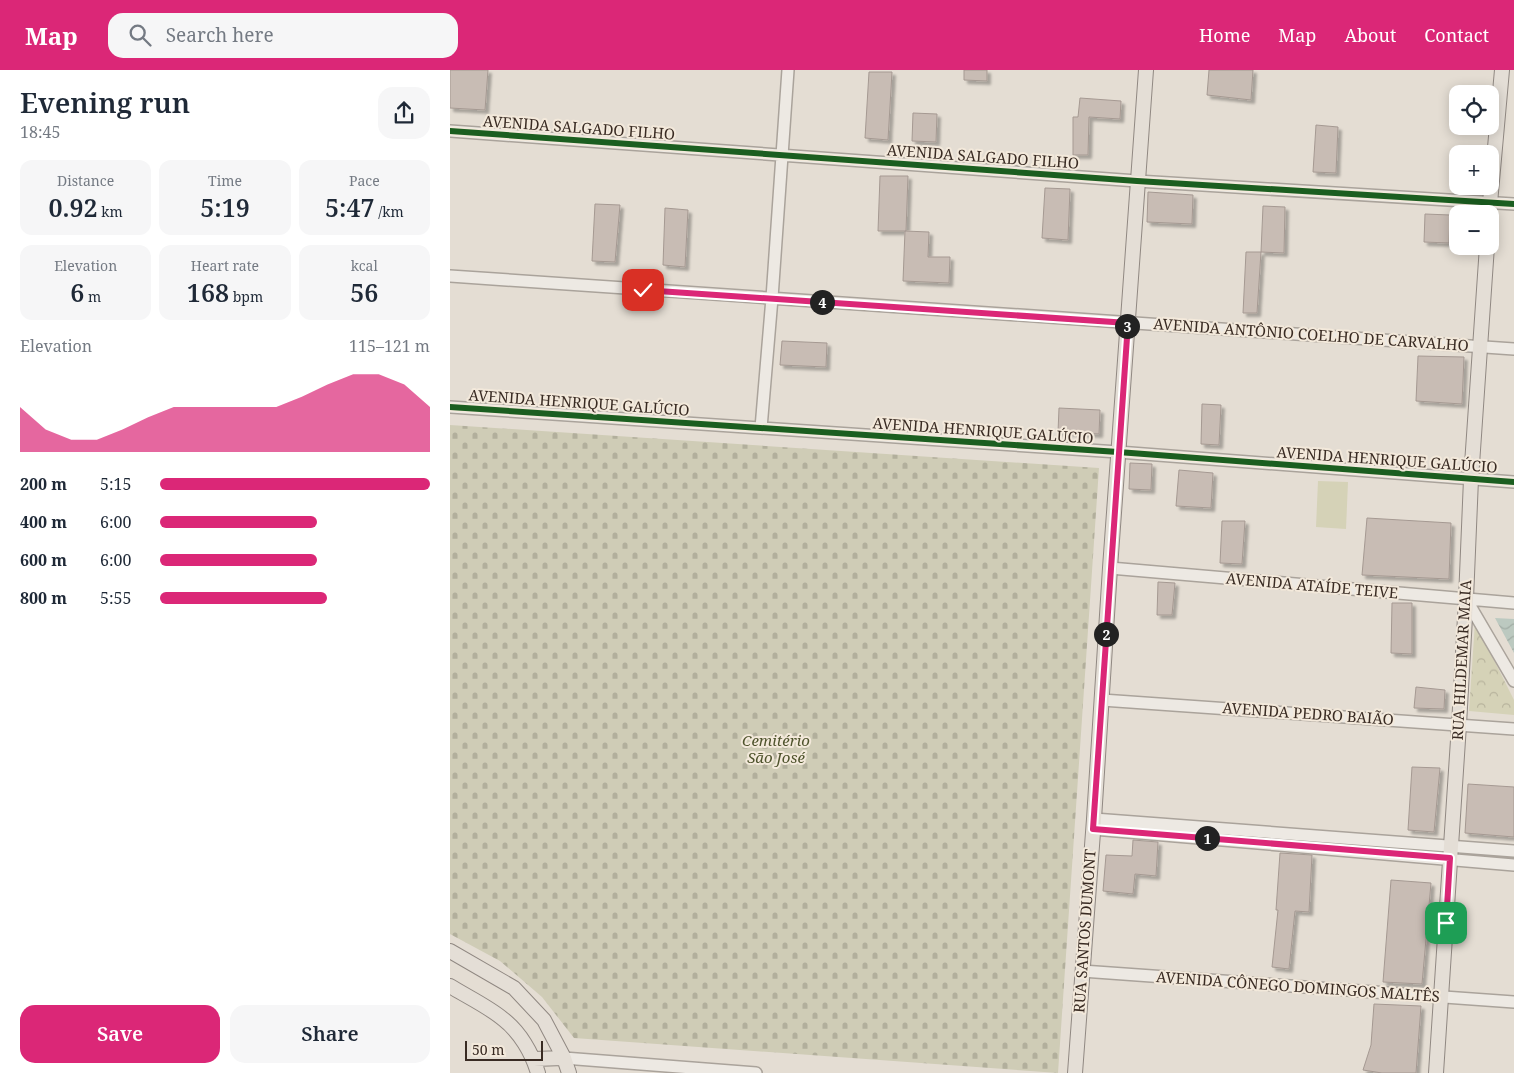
<!DOCTYPE html>
<html lang="en">
<head>
<meta charset="utf-8">
<style>
	body { margin:0; font-family:"Noto Serif",serif; background:#f6f6f7; color:#1f2937; height:100vh; display:flex; flex-direction:column; font-size:19px; white-space:nowrap }
	* { box-sizing:border-box; margin:0 }
	p { font-size:16px; color:#747a83 }
	.icon { flex:none; width:28px; height:28px; fill:none; stroke:currentColor; stroke-width:2; stroke-linecap:round; stroke-linejoin:round }
	.map { position:relative; flex:1; overflow:hidden }
	.details { display:flex; flex-direction:column; background:#fff; width:450px }
	.details>* { flex:none }
	.fabs { position:absolute; left:999px; top:15px; display:grid; gap:10px }
	.fabs a { display:grid; place-items:center; width:50px; height:50px; border-radius:10px; background:#fff; box-shadow:0 2px 12px #0003; font-size:25px }
	.scale { position:absolute; left:15px; bottom:12px; width:78px; box-sizing:border-box; padding-left:5px; border:2px solid #392b23; border-top:0; font-size:14px; line-height:18px; white-space:nowrap; color:#392b23; -webkit-text-stroke:4px #f3e9db; paint-order:stroke }
	.pin { position:absolute; display:grid; place-items:center; width:42px; height:42px; color:#fff; margin:-21px; border-radius:10px; box-shadow:0 2px 8px #0006 }
	.km { position:absolute; width:25px; height:25px; margin:-12px; border-radius:50%; background:#222; color:#fff; font-size:14px; line-height:25px; text-align:center }
	.round { display:grid; place-items:center; flex:none; width:52px; height:52px; border-radius:15px; background:#f6f6f7 }
	.headline { display:flex; align-items:center; justify-content:space-between; height:85px; padding:0 20px }
	h1 { font-size:28px; font-weight:600; line-height:38px }
	.metrics { display:grid; grid-template-columns:repeat(3,1fr); gap:8px; height:85px; padding:5px 20px }
	.metrics div { display:grid; align-content:center; border-radius:12px; background:#f6f6f7; text-align:center }
	.metrics b { font-size:25px; font-weight:600 }
	.metrics small { font-size:14px; font-weight:400 }
	.metrics p { font-size:14px }
	.chart { height:140px; padding:10px 20px }
	.chart p { display:flex; justify-content:space-between }
	.chart svg { width:100%; height:90px; margin-top:5px; fill:#db2777; opacity:.7 }
	.primary-button { display:flex; gap:10px; margin-top:auto; padding:10px 20px }
	.primary-button a { flex:1; height:58px; border-radius:15px; background:#db2777; color:#fff; font-size:20px; font-weight:600; line-height:58px; text-align:center }
	.primary-button a+a { background:#f6f6f7; color:#1f2937 }
	ul { padding:0 20px; list-style:none; font-size:16px }
	li { display:grid; grid-template-columns:80px 60px 1fr; align-items:center; height:38px }
	li i { height:12px; border-radius:6px; background:#db2777 }
	header { display:flex; align-items:center; gap:30px; box-sizing:border-box; height:70px; padding:0 25px; background:#db2777; color:#fff }
	header strong { font-size:24px }
	nav { display:flex; gap:28px; margin-inline-start:auto; font-size:18px }
	.search { width:350px; height:45px; background:#f6f6f7; display:flex; align-items:center; gap:12px; box-sizing:border-box; padding:0 18px; border-radius:15px; color:#747a83; font-size:19px }
	main { display:flex; flex:1; min-height:0 }
	.map>svg:first-child { display:block }
	.cemetery { fill:url(#cemetery-stones) }
	.park { fill:url(#park-crowns) }
	.garden { fill:#d5d2b7 }
	.water { fill:url(#water-waves) }
	.building { fill:#c8bcb4; stroke:#a59992; filter:url(#shadow) }
	.lines { fill:none; stroke-linecap:round; stroke-linejoin:round }
	.minor-casing { stroke:#aaa39b; stroke-width:14 }
	.major-casing { stroke:#908882; stroke-width:16 }
	.minor { stroke:#ede9e3; stroke-width:11 }
	.major { stroke:#e4ded6; stroke-width:14 }
	.cycleway-casing { stroke:#f3e9db; stroke-width:9 }
	.cycleway { stroke:#1b5e20; stroke-width:6 }
	.route-casing { stroke:#fff; stroke-width:10 }
	.route { stroke:#db2777; stroke-width:6 }
	.labels { text-anchor:middle; stroke-width:4; stroke-linejoin:round; paint-order:stroke }
	.street-label { font-size:15px; fill:#392b23; stroke:#f3e9db }
	.park-label { font-size:15px; font-style:italic; fill:#4e532c; stroke:#f3e9db }
</style>
</head>
<body>
<header>
<strong>Map</strong>
<div class="search"><svg class="icon" aria-label="search" viewBox="0 0 24 24"><circle cx="10" cy="10" r="6"/><path d="M15 15l6 6"/></svg>Search here</div>
<nav><a>Home</a><a>Map</a><a>About</a><a>Contact</a></nav>
</header>
<main>
<section class="details">
<div class="headline"><div><h1>Evening run</h1><p>18:45</p></div><a class="round"><svg class="icon" aria-label="share" viewBox="0 0 24 24"><path d="M12 15V3M7 8l5-5 5 5M5 13v7h14v-7"/></svg></a></div>
<div class="metrics">
<div><p>Distance</p><b>0.92<small> km</small></b></div>
<div><p>Time</p><b>5:19</b></div>
<div><p>Pace</p><b>5:47<small> /km</small></b></div>
</div>
<div class="metrics">
<div><p>Elevation</p><b>6<small> m</small></b></div>
<div><p>Heart rate</p><b>168<small> bpm</small></b></div>
<div><p>kcal</p><b>56</b></div>
</div>
<div class="chart"><p><span>Elevation</span>115–121 m</p>
<svg viewBox="0 0 160 44" preserveAspectRatio="none"><path d="M0 44V22L10 33L20 38L30 38L40 33L50 27L60 22L70 22L80 22L90 22L100 22L110 17L120 11L130 6L140 6L150 11L160 22V44z"/></svg>
</div>
<ul>
<li><b>200 m</b>5:15<i style="width:100%"></i></li>
<li><b>400 m</b>6:00<i style="width:58%"></i></li>
<li><b>600 m</b>6:00<i style="width:58%"></i></li>
<li><b>800 m</b>5:55<i style="width:62%"></i></li>
</ul>
<div class="primary-button"><a>Save</a><a>Share</a></div>
</section>
<div class="map">
<svg width="1064" height="1003" viewBox="0 0 1064 1003">
	<defs>
		<pattern id="cemetery-stones" width="16" height="16" patternUnits="userSpaceOnUse" patternTransform="scale(1.25)"><rect width="16" height="16" fill="#cfccb6"/><path d="M2 7V4a2 2 0 0 1 4 0v3zM10 15v-3a2 2 0 0 1 4 0v3z" fill="#b2af9c"/></pattern>
		<pattern id="park-crowns" width="20" height="18" patternUnits="userSpaceOnUse" patternTransform="scale(1.25)"><rect width="20" height="18" fill="#d5d2b7"/><path d="M2 6a3 3 0 1 1 6 0M12 15a3 3 0 1 1 6 0" fill="none" stroke="#b8b49d"/></pattern>
		<pattern id="water-waves" width="16" height="10" patternUnits="userSpaceOnUse" patternTransform="scale(1.25)"><rect width="16" height="10" fill="#bcc9c0"/><path d="M0 5q4-4 8 0t8 0" fill="none" stroke="#a2ada5"/></pattern>
		<filter id="shadow"><feDropShadow dx="3.5" dy="3.5" stdDeviation="1" flood-color="#0004"/></filter>
	</defs>
	<rect width="100%" height="100%" fill="#e4ddd3"/>
	<path class="cemetery" d="M0,355L649,398L608,1003L124,968L92,927L50,891L0,864Z"/>
	<path class="park" d="M1025,552L1064,630V645L1019,641Z"/>
	<path class="garden" d="M868,411L898,412L896,459L866,457Z"/>
	<path class="water" d="M1045,548L1064,549V583Z"/>
	<path class="building" d="M0,0H38L35,40L0,38Z
		M514,0H537V11L514,10Z
		M759,0H803L801,30L757,25Z
		M419,2H442L438,70L415,68Z
		M630,28L671,31L670,49L639,47L638,85H623V47H628Z
		M463,43L487,44L486,72L462,71Z
		M866,55L888,57L886,103L863,102Z
		M430,106H458L456,161H428Z
		M595,118L620,119L618,170L592,168Z
		M698,122L743,125L742,154L697,152Z
		M145,134L170,135L165,192L142,191Z
		M813,136L835,137L834,183L811,182Z
		M215,138L238,140L235,197L213,195Z
		M975,144L1000,145L999,173L974,172Z
		M455,161L479,162L478,187H500L499,213L453,211Z
		M796,182H811L807,243H793Z
		M332,271L377,273L376,297L330,295Z
		M968,286L1014,287L1012,334L966,331Z
		M752,334L771,335L769,375L751,374Z
		M609,338L650,340L649,364L608,362Z
		M680,393L702,394L701,420L679,419Z
		M729,400L763,403L761,438L726,436Z
		M917,448L1001,453L999,509L912,505Z
		M772,451H795L792,494L770,493Z
		M708,512L725,513L722,545H707Z
		M942,533H962V584L941,583Z
		M966,617L995,620L994,639L964,638Z
		M962,697L990,698L984,762L958,760Z
		M1018,714L1064,717V767L1015,763Z
		M683,770L708,772L706,806L685,804L683,824L653,821L656,785L682,786Z
		M830,783L862,785L859,842L845,841L839,899L822,897L828,840H826Z
		M941,810L981,813L972,914L933,912Z
		M924,934L971,936L966,1003H932L913,1000L921,975Z"/>
	<g class="lines">
		<defs>
			<path id="minor" d="M0,61L687,111L1064,134
				M0,206L1064,279
				M0,337L668,382L1064,412
				M311,358L322,228L338,0
				M660,498L1064,533
				M1016,529L1064,611
				M652,630L1064,659
				M644,749L1064,781
				M643,759L1064,795
				M632,901L1064,932
				M114,988L306,1003"/>
			<path id="major" d="M1039,144L1052,0
				M0,881L64,918L94,950L114,988L119,1003
				M0,916C16,926 39,937 53,949C70,962 82,983 88,1003
				M84,989L114,988
				M625,1003L644,749L660,498L696,0
				M986,1003L1009,655L1016,529L1021,409L1037,176"/>
		</defs>
		<use href="#minor" class="minor-casing"/>
		<use href="#major" class="major-casing"/>
		<use href="#minor" class="minor"/>
		<use href="#major" class="major"/>
		<defs>
			<path id="cycleway" d="M0,61L687,111L1064,134
				M0,337L668,382L1064,412"/>
		</defs>
		<use href="#cycleway" class="cycleway-casing"/>
		<use href="#cycleway" class="cycleway"/>
	</g>
	<g class="lines">
		<defs>
			<path id="route" d="M193,220L678,253L643,759L1000,788L996,853"/>
		</defs>
		<use href="#route" class="route-casing"/>
		<use href="#route" class="route"/>
	</g>
	<g class="labels">
		<g class="street-label">
			<text transform="translate(129 58) rotate(4)" y="5">AVENIDA SALGADO FILHO</text>
			<text transform="translate(533 87) rotate(4)" y="5">AVENIDA SALGADO FILHO</text>
			<text transform="translate(861 265) rotate(4)" y="5">AVENIDA ANTÔNIO COELHO DE CARVALHO</text>
			<text transform="translate(129 333) rotate(4)" y="5">AVENIDA HENRIQUE GALÚCIO</text>
			<text transform="translate(533 361) rotate(4)" y="5">AVENIDA HENRIQUE GALÚCIO</text>
			<text transform="translate(937 390) rotate(4)" y="5">AVENIDA HENRIQUE GALÚCIO</text>
			<text transform="translate(862 516) rotate(5)" y="5">AVENIDA ATAÍDE TEIVE</text>
			<text transform="translate(1012 590) rotate(-87)" y="5">RUA HILDEMAR MAIA</text>
			<text transform="translate(858 644) rotate(4)" y="5">AVENIDA PEDRO BAIÃO</text>
			<text transform="translate(635 861) rotate(-86)" y="5">RUA SANTOS DUMONT</text>
			<text transform="translate(848 917) rotate(4)" y="5">AVENIDA CÔNEGO DOMINGOS MALTÊS</text>
		</g>
		<g class="park-label">
			<text x="326" y="676">Cemitério<tspan x="326" dy="17">São José</tspan></text>
		</g>
	</g>
</svg>
<div class="fabs">
<a><svg class="icon" aria-label="locate" viewBox="0 0 24 24"><circle cx="12" cy="12" r="6"/><path d="M12 2v4M12 18v4M2 12h4M18 12h4"/></svg></a>
<a>+</a>
<a>−</a>
</div>
<div class="scale">50 m</div>
<div class="pin" style="left:996px;top:853px;background:#1e9e55"><svg class="icon" aria-label="arrive" viewBox="0 0 24 24"><path d="M6 21V4h12l-3 4 3 4H6"/></svg></div>
<div class="pin" style="left:193px;top:220px;background:#d93025"><svg class="icon" aria-label="check" viewBox="0 0 24 24"><path d="M5 12l5 5 9-10"/></svg></div>
<b class="km" style="left:757px;top:768px">1</b>
<b class="km" style="left:656px;top:564px">2</b>
<b class="km" style="left:677px;top:256px">3</b>
<b class="km" style="left:372px;top:232px">4</b>
</div>
</main>
</body>
</html>
